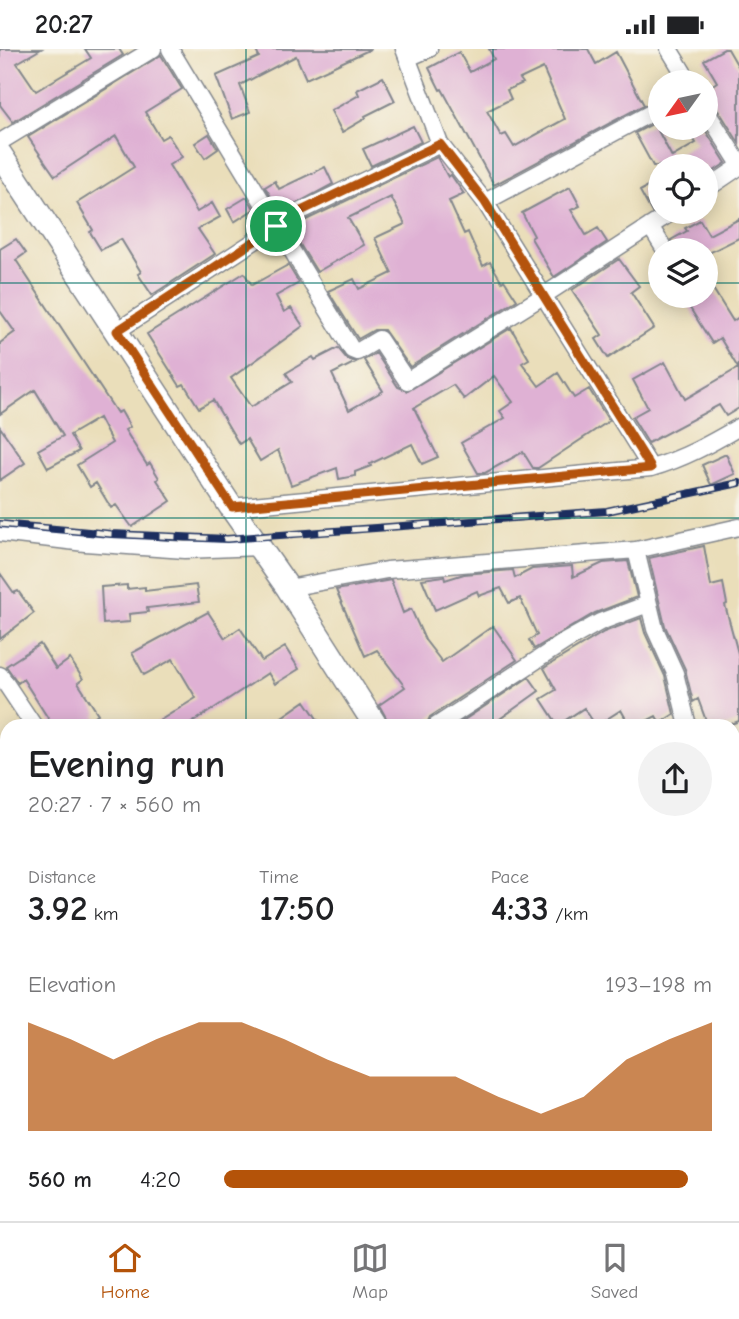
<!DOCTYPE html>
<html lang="en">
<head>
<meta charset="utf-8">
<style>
	body { margin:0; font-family:"Comic Neue",sans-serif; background:#f2f2f2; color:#202124; height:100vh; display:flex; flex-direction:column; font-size:26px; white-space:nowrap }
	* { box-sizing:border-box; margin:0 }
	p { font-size:23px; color:#757577 }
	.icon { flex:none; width:38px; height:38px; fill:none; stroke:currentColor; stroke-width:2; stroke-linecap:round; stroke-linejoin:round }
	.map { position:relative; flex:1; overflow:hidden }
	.sheet { position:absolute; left:0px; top:670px; width:740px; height:502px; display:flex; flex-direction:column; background:#fff; border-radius:21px 21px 0 0; box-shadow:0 4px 18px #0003 }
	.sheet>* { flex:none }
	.needle { width:46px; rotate:237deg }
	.controls { position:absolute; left:648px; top:21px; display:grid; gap:14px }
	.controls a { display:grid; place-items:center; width:70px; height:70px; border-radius:50%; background:#fff; box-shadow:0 4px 18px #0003; font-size:35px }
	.pin { position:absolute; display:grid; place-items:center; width:60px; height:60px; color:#fff; margin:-30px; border:4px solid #fff; border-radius:50%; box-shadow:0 2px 7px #0007 }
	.round { display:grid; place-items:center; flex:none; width:74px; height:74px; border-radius:37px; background:#f2f2f2 }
	.headline { display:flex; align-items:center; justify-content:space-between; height:119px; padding:0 28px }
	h1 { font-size:38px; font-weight:700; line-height:52px }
	.stats { display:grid; grid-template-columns:repeat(3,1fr); gap:10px; height:119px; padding:7px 28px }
	.stats div { display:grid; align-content:center }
	.stats b { font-size:35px; font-weight:700 }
	.stats small { font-size:19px; font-weight:400 }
	.stats p { font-size:19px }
	.chart { height:196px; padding:14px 28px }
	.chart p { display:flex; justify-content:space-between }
	.chart svg { width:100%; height:126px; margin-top:7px; fill:#b45309; opacity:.7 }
	ul { padding:0 28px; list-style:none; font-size:23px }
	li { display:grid; grid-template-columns:112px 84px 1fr; align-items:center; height:52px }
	li i { height:18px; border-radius:9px; background:#b45309 }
	.status { display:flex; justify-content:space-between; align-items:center; height:49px; padding:0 35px; background:#fff; direction:ltr }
	.status svg { height:19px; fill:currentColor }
	.menu { display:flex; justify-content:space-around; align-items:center; height:98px; border-top:2px solid #e0e0e0; background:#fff; font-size:19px; color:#757577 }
	.menu a { display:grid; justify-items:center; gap:4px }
	.menu .selected { color:#b45309 }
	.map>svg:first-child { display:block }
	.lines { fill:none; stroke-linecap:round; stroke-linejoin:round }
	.stream { stroke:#61bddf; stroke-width:5 }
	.building { fill:#dfb1d4; fill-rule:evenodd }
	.street-casing { stroke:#82868c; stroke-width:19 }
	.secondary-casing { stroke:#82868c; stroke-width:26 }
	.highway-casing { stroke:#82868c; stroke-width:32 }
	.street { stroke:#fff; stroke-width:16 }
	.secondary { stroke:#fff; stroke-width:23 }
	.highway { stroke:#fff; stroke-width:28 }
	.rail-casing { stroke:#1b2f5e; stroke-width:8 }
	.rail { stroke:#f7f3e8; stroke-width:5; stroke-dasharray:16; stroke-linecap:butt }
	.route-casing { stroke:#fff; stroke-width:14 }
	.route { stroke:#b45309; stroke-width:9 }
	.grid { fill:none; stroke:#0f766e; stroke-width:2; stroke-opacity:0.55 }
</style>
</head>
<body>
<div class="status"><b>20:27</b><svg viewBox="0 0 49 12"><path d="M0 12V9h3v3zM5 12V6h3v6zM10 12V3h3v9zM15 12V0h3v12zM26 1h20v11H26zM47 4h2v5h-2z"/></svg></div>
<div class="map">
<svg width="739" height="1172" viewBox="0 0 739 1172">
	<rect width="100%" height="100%" fill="#f7f3e8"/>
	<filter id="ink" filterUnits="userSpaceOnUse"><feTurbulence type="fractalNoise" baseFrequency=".0143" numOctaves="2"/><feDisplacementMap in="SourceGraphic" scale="14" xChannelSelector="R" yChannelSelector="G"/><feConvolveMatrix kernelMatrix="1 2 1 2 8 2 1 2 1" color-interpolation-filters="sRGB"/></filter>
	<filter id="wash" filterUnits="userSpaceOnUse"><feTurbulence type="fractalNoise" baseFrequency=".00686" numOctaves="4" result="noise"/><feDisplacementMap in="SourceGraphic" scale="28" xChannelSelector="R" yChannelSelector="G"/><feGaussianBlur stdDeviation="1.57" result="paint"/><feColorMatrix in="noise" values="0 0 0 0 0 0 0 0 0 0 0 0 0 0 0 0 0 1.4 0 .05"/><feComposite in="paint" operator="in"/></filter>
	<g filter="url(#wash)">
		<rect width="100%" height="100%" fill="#eadeba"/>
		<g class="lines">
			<path class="stream" d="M455,1166L458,1172
				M44,1172L53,1166"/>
		</g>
		<g id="blocks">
			<path class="building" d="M0,0H41L17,14L36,42L91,9L85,0H119L123,6L13,73L0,56Z
				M255,0H371L306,30L296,7L240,36L250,63L232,70L216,27L259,8Z
				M489,0H588L596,15L616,3L644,56L494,136L442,40L440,41L429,19L459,3L470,23L494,10ZM543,19L565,70L514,98L506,85L501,87L487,62L511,50L507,41L523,34L520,30Z
				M724,0H728L739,19V94L714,54L705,50V41L717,33L704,11Z
				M161,6L182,40L145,63L161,90L168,86L182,108L169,116L197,163L212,154L220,168L198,180L215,205L152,246L138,225L141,223L121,190L101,201L90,183L93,181L77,154L134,118L116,87L55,127L28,88Z
				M383,28L395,52L365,67L366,69L342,83L331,62L359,46L357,41Z
				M654,74L672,108L696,94L686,79H704L726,114L705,128V117H653L635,84Z
				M413,77L421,93L371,117L363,100Z
				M209,85L218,100L205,109L195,94Z
				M437,108L448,128L451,126L464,145L449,152L464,185L468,183L483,217L490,213L502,233L504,231L517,251L410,318L384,281H374L358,290L328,242L354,230L359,240L392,224L375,189L405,175L391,148L348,169L364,196L317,223L291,181L304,172Z
				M325,118L333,135L281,163L265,138L275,132L279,140Z
				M660,131V158L652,164L640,142Z
				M570,138L580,157L571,161L586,186L598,179L607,193L554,228L531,189L534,187L522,164Z
				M247,148L263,174L262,175L253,161L234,173L227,160Z
				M739,170V189L705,206V201H675L671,191L687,182L685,179L700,171L709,186Z
				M16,190L26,204L16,211L117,364L121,362L130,378L125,381L147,416L150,414L159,429L157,431L171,452L132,478L116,456L111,459L96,434L90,438L77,416L112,394L99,369L70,386L79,402L48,419L38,401L63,387L35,341L0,365V294L15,283L0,262V200Z
				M619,210L639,237L631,243L654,279L608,309L596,290L602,286L572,241Z
				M288,216L299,234L276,247L284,263L291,259L303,277L231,329L251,358L292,333L286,324L313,308L315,311L338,299L347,310L356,313L332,325L349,361L383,342L364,311L376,304L398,338L408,342L511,279L529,310L522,314L539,337L558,324L574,349L589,340L609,372L538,419H533L523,403L485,424H478L461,394L505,369L500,362L513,353L494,327L464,350L453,336L414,359L438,408L422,415L412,395L370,415L371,417L355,423V427L339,430L337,419L291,436L278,401L260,412L247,390L239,395L213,351L199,359L184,335L180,337L147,285L244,224L252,236Z
				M705,227L733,272L739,268V359L726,367L719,356L648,394L632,368L648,359L633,331L665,313L685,350L738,319L720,289L712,294L688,256L694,253L690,247H705Z
				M0,378L25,414L0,431Z
				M726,405L735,425L711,436L702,416Z
				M704,497L711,537L723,534L727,555L725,556L739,608V672L726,677H708L698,650L693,653L685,620L665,577L649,509Z
				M628,512L637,548L595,564L534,600L529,591L537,586L520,549L509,554L501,539L479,547L477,542L435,561L422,530L444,527L445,531L464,525L513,521L515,529L532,520L572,517L573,528L603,514Z
				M0,524L14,544L18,542L34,564L0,590Z
				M391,531L403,564L411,560L425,591L442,613L493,577L517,611L430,668L426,677L390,676L379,656L405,638L377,601L365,607L336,541Z
				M127,536V540L145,538V542L196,536L199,553L147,559L148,563L129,565L130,573L103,575L101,538Z
				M208,563L225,589L240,579L262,612L285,598L299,620L275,635L268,624L187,677H151L196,649L173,610L144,626L132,604Z
				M641,569L645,584L665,627L674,665L660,674L656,667L637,677H630L621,661L596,677L584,659L558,676L541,650L556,641L544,619L604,583Z
				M40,595L56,620L70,610L83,630L78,634L98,665L95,667L104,677H53L23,630L18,634L6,617Z
				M529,628L539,642L490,677H455Z
				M305,652L322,677H269Z"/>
		</g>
	</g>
	<g filter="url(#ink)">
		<use href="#blocks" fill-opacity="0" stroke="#82868c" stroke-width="2"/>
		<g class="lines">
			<defs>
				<path id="street" d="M170,0L352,301L357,303L379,290L407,332L543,247L672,163
					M404,0L440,95L485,153L651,419
					M669,0L689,33
					M408,9L429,0
					M705,60L739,114
					M0,93L153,0
					M705,141L739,118
					M485,153L660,59
					M650,177L665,201
					M117,282L299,163L440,95
					M231,458L651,419C683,410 710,395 739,378
					M0,484L85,494L185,501L260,498
					M636,501L655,580L675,624L688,677
					M288,539L387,521L636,501L739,478
					M0,626L34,677
					M436,677L566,592L600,573L648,555
					M733,743L739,740
					M0,768L7,770
					M734,868L739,876
					M0,916L7,918
					M0,1053L7,1062
					M0,1112L7,1108
					M144,1166L149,1172
					M191,1166L195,1172
					M445,1166L449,1172
					M272,1172L281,1166"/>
				<path id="secondary" d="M0,105L231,458L288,539L376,677"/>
				<path id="highway" d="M733,1130L739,1127
					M667,1172L678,1166"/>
			</defs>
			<use href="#street" class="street-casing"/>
			<use href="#secondary" class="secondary-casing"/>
			<use href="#highway" class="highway-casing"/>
			<use href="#street" class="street"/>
			<use href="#secondary" class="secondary"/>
			<use href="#highway" class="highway"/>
			<defs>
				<path id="rail" d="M0,475L111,485L227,490L607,462L739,434"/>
			</defs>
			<use href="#rail" class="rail-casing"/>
			<use href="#rail" class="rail"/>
		</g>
	</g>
	<g class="lines" filter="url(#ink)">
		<defs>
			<path id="route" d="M440,95L485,153L651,419L232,458L117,282L299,163Z"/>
		</defs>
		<use href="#route" class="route-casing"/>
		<use href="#route" class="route"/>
	</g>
	<path class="grid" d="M246,0V677M493,0V677M0,234H660M705,234H739M0,469H739M0,703H7M733,703H739M0,938H7M733,938H739M246,1166V1172M493,1166V1172"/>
</svg>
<div class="controls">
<a><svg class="needle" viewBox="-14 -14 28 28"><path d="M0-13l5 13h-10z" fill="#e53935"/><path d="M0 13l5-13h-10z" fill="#757577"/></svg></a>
<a><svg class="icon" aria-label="locate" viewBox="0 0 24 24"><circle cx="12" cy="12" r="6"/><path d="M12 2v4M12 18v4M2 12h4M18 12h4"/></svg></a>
<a><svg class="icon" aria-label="layers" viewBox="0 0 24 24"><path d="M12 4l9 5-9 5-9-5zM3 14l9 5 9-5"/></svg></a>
</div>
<div class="pin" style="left:276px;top:177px;background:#1e9e55"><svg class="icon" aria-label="arrive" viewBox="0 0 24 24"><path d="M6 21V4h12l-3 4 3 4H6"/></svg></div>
<section class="sheet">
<div class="headline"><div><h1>Evening run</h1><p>20:27 · 7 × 560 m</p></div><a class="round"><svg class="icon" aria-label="share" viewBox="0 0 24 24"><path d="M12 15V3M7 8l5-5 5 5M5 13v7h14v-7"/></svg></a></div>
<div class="stats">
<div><p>Distance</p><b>3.92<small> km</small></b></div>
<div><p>Time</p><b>17:50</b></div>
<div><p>Pace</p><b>4:33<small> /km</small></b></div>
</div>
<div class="chart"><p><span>Elevation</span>193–198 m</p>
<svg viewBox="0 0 160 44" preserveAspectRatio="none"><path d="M0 44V6L10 12L20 19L30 12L40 6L50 6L60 12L70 19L80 25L90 25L100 25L110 32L120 38L130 32L140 19L150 12L160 6V44z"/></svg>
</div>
<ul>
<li><b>560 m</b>4:20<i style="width:95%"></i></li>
</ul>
</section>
</div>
<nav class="menu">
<a class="selected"><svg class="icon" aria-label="home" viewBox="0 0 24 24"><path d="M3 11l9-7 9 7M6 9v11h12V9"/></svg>Home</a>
<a><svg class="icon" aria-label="map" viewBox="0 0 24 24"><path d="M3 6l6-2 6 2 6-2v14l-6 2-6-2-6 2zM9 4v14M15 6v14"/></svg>Map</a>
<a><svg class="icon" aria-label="saved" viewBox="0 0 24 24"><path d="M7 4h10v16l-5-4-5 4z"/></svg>Saved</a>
</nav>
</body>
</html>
